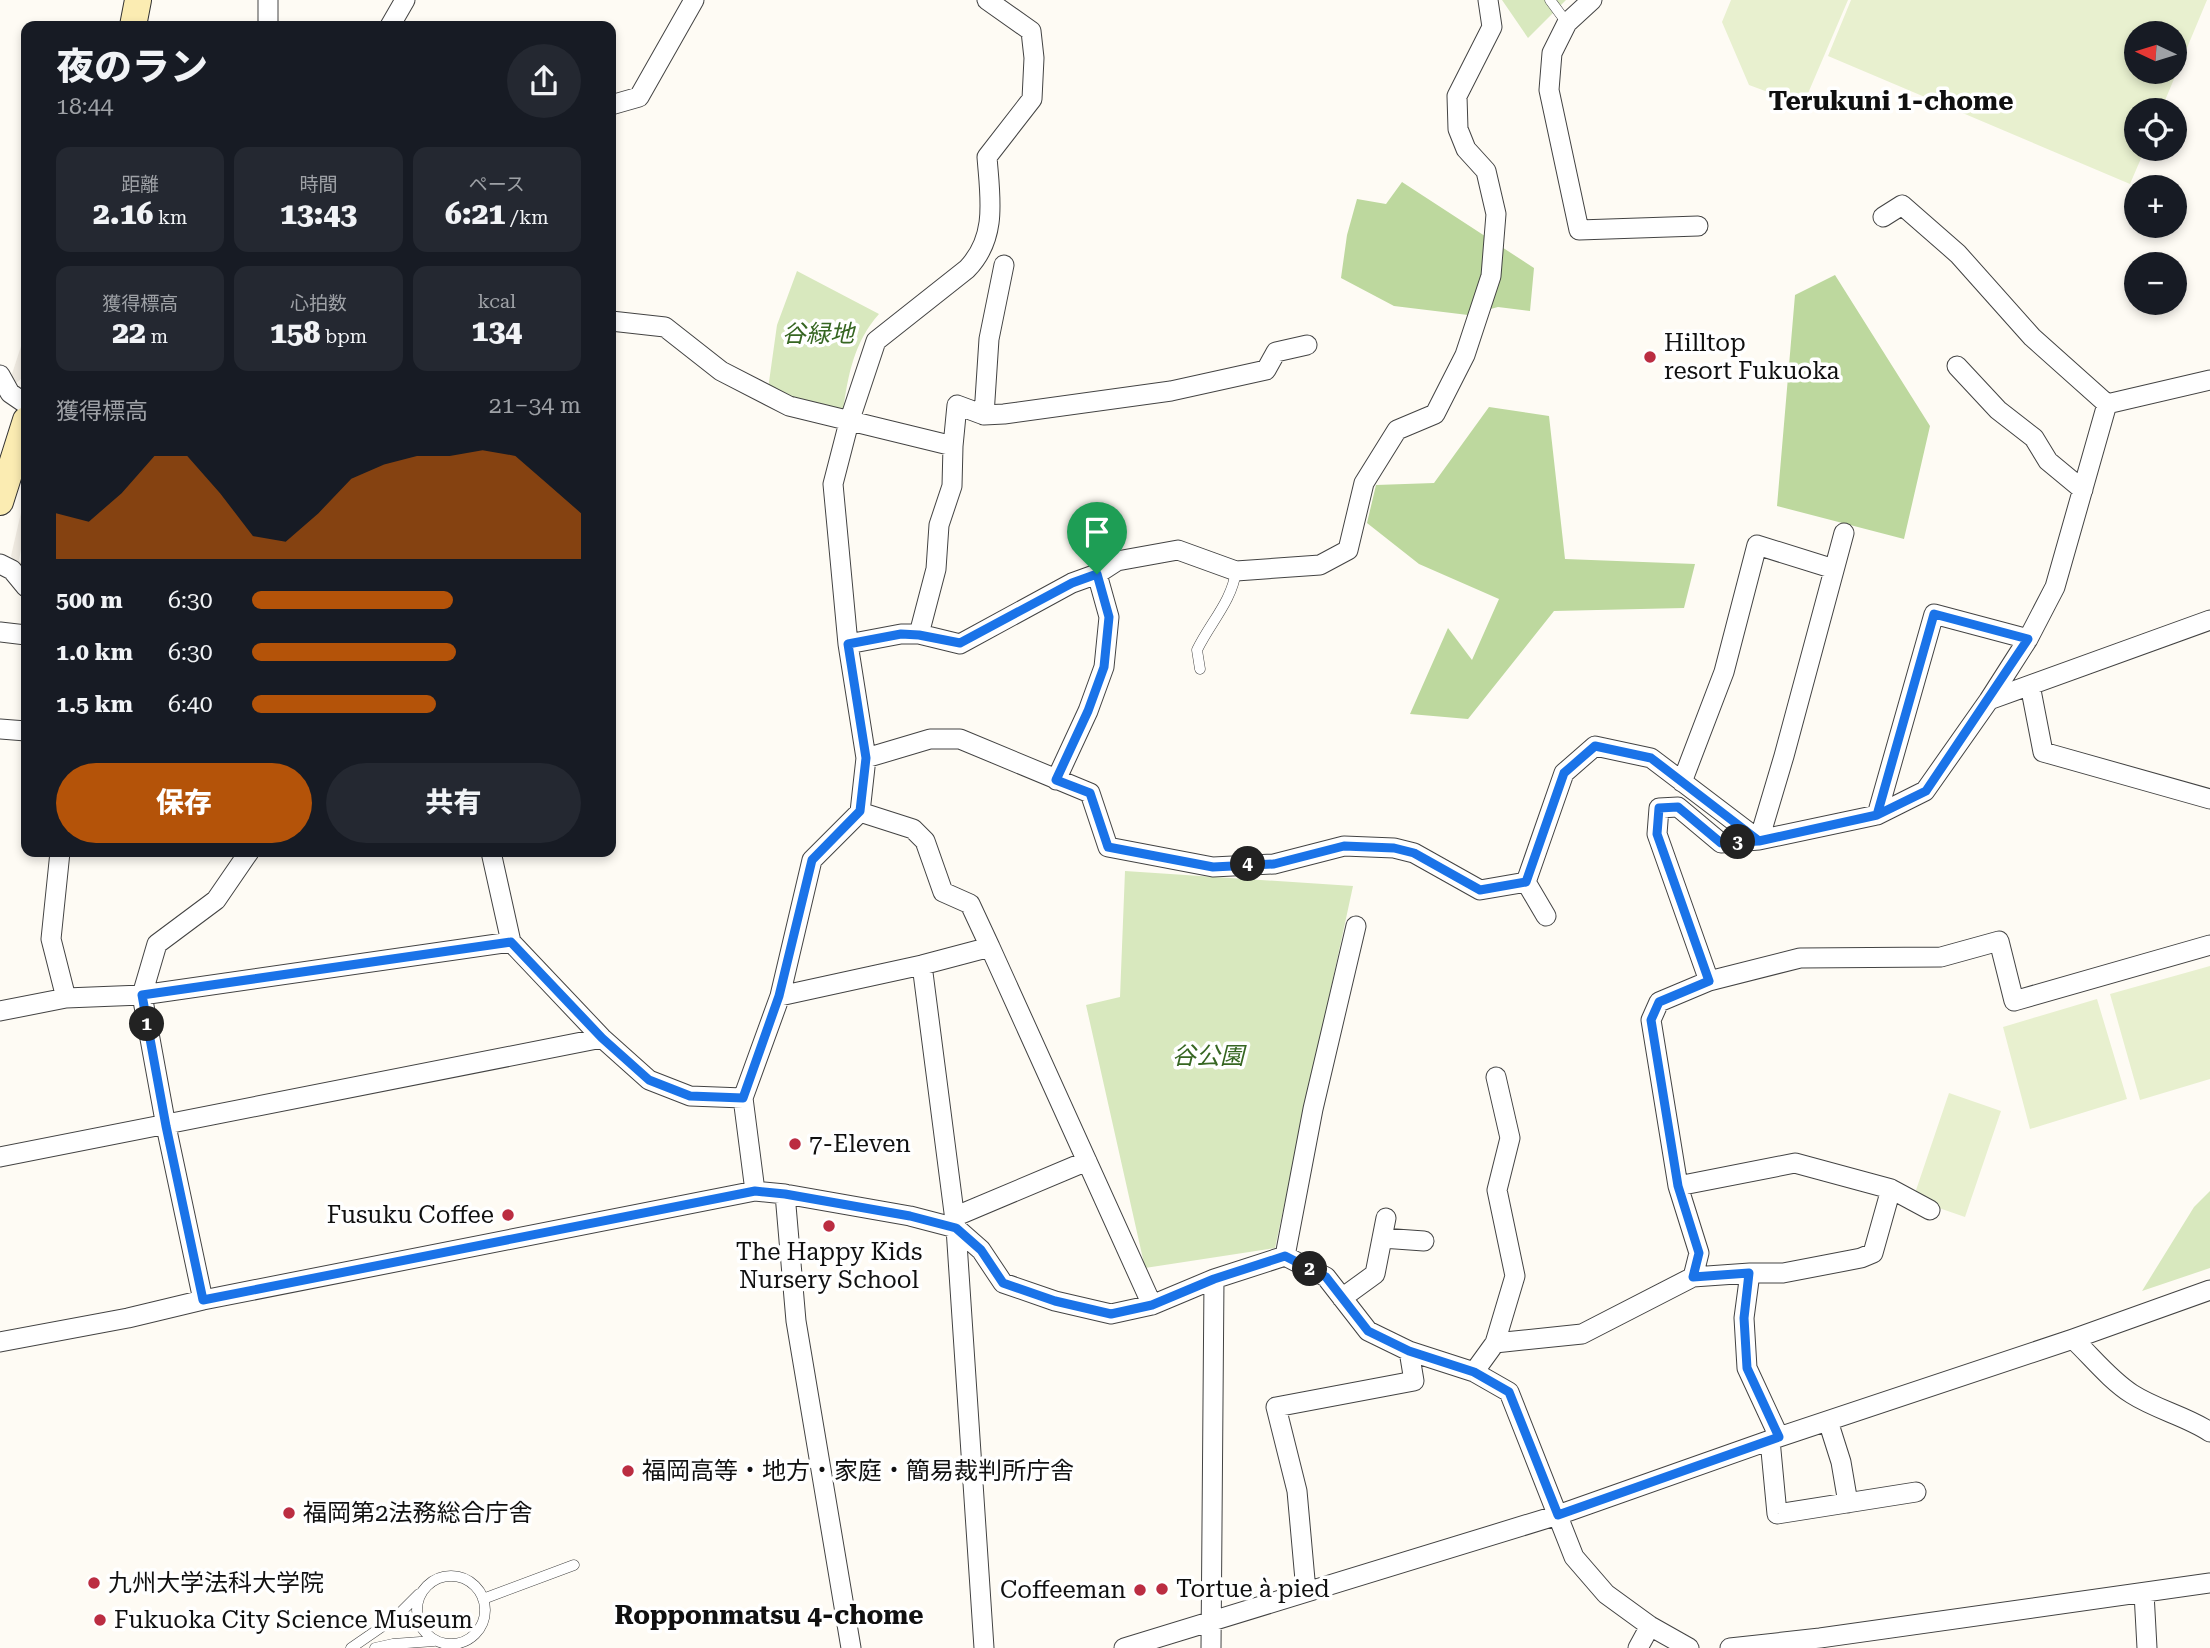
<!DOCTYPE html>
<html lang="ja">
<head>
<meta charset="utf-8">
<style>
	body { margin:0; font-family:"Roboto Serif","Noto Sans JP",serif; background:#242831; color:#f1f3f6; height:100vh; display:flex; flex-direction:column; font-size:26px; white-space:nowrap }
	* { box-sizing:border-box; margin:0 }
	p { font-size:23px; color:#9ea1a6 }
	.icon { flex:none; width:38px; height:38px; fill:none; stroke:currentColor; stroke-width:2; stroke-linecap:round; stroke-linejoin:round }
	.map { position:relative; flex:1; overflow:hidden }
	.drawer { position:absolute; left:21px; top:21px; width:595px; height:836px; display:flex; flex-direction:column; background:#171b24; border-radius:14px; box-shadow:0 4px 10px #0003 }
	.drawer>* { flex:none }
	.needle { width:46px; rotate:274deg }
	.tools { position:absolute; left:2124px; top:21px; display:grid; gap:14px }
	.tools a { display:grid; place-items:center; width:63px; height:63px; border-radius:50%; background:#171b24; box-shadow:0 4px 10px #0003; font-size:35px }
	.pin { position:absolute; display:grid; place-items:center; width:60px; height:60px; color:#fff; margin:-72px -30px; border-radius:50% 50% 50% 0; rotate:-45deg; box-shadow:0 0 7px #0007 }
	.pin .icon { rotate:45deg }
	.km { position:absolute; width:35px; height:35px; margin:-18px; border-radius:50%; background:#222; color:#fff; font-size:19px; line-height:35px; text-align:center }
	.round { display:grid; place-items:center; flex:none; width:74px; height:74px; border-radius:37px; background:#242831 }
	.head { display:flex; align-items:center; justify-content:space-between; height:119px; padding:0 35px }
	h1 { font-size:38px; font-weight:800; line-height:52px }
	.metrics { display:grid; grid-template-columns:repeat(3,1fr); gap:10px; height:119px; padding:7px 35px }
	.metrics div { display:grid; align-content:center; border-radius:14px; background:#242831; text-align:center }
	.metrics b { font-size:30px; font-weight:800 }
	.metrics small { font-size:19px; font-weight:400 }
	.metrics p { font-size:19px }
	.chart { height:196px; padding:14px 35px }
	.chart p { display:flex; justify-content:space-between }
	.chart svg { width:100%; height:126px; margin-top:7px; fill:#b45309; opacity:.7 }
	.action { display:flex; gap:14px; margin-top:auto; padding:14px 35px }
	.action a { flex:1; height:80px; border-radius:42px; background:#b45309; color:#fff; font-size:28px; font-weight:800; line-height:80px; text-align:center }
	.action a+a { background:#242831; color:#f1f3f6 }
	ul { padding:0 35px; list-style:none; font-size:23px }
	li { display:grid; grid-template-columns:112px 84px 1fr; align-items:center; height:52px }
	li i { height:18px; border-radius:9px; background:#b45309 }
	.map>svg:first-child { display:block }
	.green { fill:#d8e8be }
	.forest { fill:#bdd89e }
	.pitch { fill:#e8f0cf; fill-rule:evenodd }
	.plaza { fill:#f0ebe2 }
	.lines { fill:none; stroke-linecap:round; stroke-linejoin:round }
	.lane-casing { stroke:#434343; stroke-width:11 }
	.street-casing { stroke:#434343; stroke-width:21 }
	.secondary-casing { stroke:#323232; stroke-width:28 }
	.lane { stroke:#fff; stroke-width:10 }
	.street { stroke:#fff; stroke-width:19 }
	.secondary { stroke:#fbecb2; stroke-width:26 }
	.route-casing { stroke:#fff; stroke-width:14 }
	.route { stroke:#1a73e8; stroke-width:9 }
	.poi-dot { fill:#bb2d41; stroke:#fff; stroke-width:2.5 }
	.labels { text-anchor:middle; stroke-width:7; stroke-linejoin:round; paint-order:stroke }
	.park-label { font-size:24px; font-style:italic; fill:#366622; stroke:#fff }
	.poi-label { font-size:24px; fill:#101010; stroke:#fff; text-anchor:start }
	.neighbourhood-label { font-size:26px; font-weight:bold; fill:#101010; stroke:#fff }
</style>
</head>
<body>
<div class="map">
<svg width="2210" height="1648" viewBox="0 0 2210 1648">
	<rect width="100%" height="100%" fill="#fefbf4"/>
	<path class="green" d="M1502,0H1566L1528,38Z
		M797,271L879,314C854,342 848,375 843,411L786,400L768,389L777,325Z
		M1125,871L1353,886L1275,1248L1145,1268L1086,1005L1120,997Z
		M2210,1191V1268L2142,1291L2194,1207Z"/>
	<path class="forest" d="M1402,182L1534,268L1530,311L1498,307L1468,315L1394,306L1341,278L1347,235L1357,199L1386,204Z
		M1835,275L1930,426L1904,539L1777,506L1795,295Z
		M1489,407L1549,416L1565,559L1695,564L1684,608L1554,611L1468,719L1410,714L1448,628L1472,660L1499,599L1419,564L1367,523L1376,485L1434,483Z"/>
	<path class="pitch" d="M1731,0H1848L1803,105L1749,85L1722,22Z
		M1851,0H2207L2161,110H2137V149H2145L2130,184L1828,56ZM2175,33V72H2137V33Z
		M2210,966V1079L2140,1100L2110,994Z
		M2097,999L2127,1099L2030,1129L2003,1027Z
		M1949,1093L2001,1111L1965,1217L1913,1199Z"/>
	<path class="plaza" d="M26,331V361L21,379L15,384L9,383Z
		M26,491V524L19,560L26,569V577L11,556Z"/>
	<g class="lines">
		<defs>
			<path id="lane" d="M1550,0L1567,23
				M1200,669L1197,650C1210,623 1232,601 1236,571
				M417 1610a34 34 0 1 1 68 0a34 34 0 1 1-68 0Z
				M483,1599L574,1565
				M351,1648L396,1617L419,1594
				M375,1648L393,1644L434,1641"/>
			<path id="street" d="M268,0V26
				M1592,0L1567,23L1552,53L1549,90L1579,230L1698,226
				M390,26L405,0
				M611,105L639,97L694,0
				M1883,217L1902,205L1958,254L2032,337L2107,404
				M611,321L665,327L721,371L789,406L953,446L957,405L984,415L1004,414L1171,391L1266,370L1276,352L1307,345
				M1957,366L1998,410L2034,438L2048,461L2083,490
				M0,375L10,393L26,404
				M984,415L989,339L1004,265
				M953,446L952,486L939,525L936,569L919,634L960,644L1072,583L1097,574L1117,561L1178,550L1236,571L1320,565L1348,550L1364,483L1397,430L1435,414L1465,355L1491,276L1496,214L1486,171L1466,149L1458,129L1457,96L1492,27L1488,0
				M0,564L12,570L26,587
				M0,632L26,635
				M848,644L901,634H919
				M2030,685L2043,752L2210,799
				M1989,700L2028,639L2055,587L2107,404L2210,380
				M0,729L26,731
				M866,758L930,739H960L1090,793L1108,847L1213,867L1274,864L1344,846L1394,848L1414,853L1480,890L1526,882
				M1056,780L1088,711L1104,667L1109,617L1097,574
				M1682,782L1724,672L1757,545L1834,569
				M860,812L913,829L925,841L943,892L970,904L990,947
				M1877,815L1934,614L2028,639
				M60,852L51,939L66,998
				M491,852L511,942L602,1038L649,1080L690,1096L743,1098
				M1546,916L1526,882L1564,773L1595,746L1651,758L1759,840L1784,756L1844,533
				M922,965L956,1228L984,1648
				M1709,981L1800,958L1941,957L1999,941L2014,1001L2210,945
				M780,996L922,965L990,947L1152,1305
				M0,1011L66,998L142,995L511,942
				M0,1157L602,1038
				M755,1191L743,1098L780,996L812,860L860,812L866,758L848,644L833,484L849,422L876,341L967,269C998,237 990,197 987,157L1032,99L1034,58L1031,31L987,0
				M785,1194L796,1321L851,1648
				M1930,1210L1891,1189L1795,1163L1678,1186L1651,1020L1659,1002L1709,981L1657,834L1659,808L1678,807L1721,843L1759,840L1877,815L1925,791L1989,700L2210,620
				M954,1217L1087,1161
				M1382,1238L1424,1241
				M1285,1256L1313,1109L1356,926
				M1750,1273L1744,1318L1747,1368L1779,1437
				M1693,1277L1750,1273H1783L1861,1258L1873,1253L1891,1189
				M1342,1298L1375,1274L1386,1218
				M203,1300L166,1126L142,995L157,944L216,900L249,852
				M2073,1339C2092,1357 2110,1380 2132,1394C2157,1410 2186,1416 2210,1432
				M0,1342L128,1318L203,1300L755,1191L785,1194L910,1216L956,1228L981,1250L1003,1283L1055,1301L1111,1314L1152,1305L1214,1279L1285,1256L1326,1277L1368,1331L1409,1351L1474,1372L1509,1392L1574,1557L1606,1594L1650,1626L1689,1648
				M1495,1343L1515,1276L1497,1190L1510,1138L1496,1077
				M1474,1372L1495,1343L1582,1334L1693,1277L1699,1253L1678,1186
				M1828,1421L1841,1462L1848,1503
				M1770,1440L1777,1514L1916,1492
				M1306,1591L1297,1491L1276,1407L1414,1381L1409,1351
				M2144,1593L2147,1648
				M1124,1648L1558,1515L1779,1437L2073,1339L2210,1290
				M1211,1648L1214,1279
				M1638,1648L1650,1626
				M1730,1648L1820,1638L2210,1583"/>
			<path id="secondary" d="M133,26L138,0
				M0,502L26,420"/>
		</defs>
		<use href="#lane" class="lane-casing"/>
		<use href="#street" class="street-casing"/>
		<use href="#secondary" class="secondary-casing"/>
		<use href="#lane" class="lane"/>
		<use href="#street" class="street"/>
		<use href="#secondary" class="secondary"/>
	</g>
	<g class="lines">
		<defs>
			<path id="route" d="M1097,574L1072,583L960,643L919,635L901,634L848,644L866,758L860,811L812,860L779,996L743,1098L690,1096L649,1080L602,1038L511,942L142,995L166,1126L203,1300L755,1191L785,1194L910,1216L956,1228L981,1250L1003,1283L1055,1301L1111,1314L1152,1305L1214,1279L1285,1256L1326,1277L1368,1331L1409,1351L1474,1372L1509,1392L1558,1515L1779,1437L1747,1368L1744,1318L1749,1273L1693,1277L1699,1253L1678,1186L1651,1020L1659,1002L1709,981L1657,834L1659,808L1678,807L1721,843L1759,841L1877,815L1926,791L2028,639L1934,614L1877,815L1759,841L1651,758L1595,746L1564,773L1526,882L1480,890L1414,853L1394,848L1344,846L1274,864L1213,867L1108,847L1090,793L1056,780L1088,711L1104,667L1109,617L1097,574"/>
		</defs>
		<use href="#route" class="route-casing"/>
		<use href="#route" class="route"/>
	</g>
	<g class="poi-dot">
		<circle cx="1650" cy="357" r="7"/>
		<circle cx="795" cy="1144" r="7"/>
		<circle cx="508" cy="1215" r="7"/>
		<circle cx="829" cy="1226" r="7"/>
		<circle cx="628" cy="1471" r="7"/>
		<circle cx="289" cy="1513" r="7"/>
		<circle cx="94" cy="1583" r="7"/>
		<circle cx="1162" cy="1589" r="7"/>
		<circle cx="1140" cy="1590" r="7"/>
		<circle cx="100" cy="1620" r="7"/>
	</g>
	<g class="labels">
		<g class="park-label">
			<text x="818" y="342">谷緑地</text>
			<text x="1208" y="1064">谷公園</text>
		</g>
		<g class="poi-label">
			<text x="1664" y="351">Hilltop<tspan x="1664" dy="28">resort Fukuoka</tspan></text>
			<text x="809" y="1152">7-Eleven</text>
			<text x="494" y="1223" text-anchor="end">Fusuku Coffee</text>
			<text x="829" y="1260" text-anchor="middle">The Happy Kids<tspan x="829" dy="28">Nursery School</tspan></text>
			<text x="642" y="1479">福岡高等・地方・家庭・簡易裁判所庁舎</text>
			<text x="303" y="1521">福岡第2法務総合庁舎</text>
			<text x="108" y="1591">九州大学法科大学院</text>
			<text x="1176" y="1597">Tortue à pied</text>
			<text x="1126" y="1598" text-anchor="end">Coffeeman</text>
			<text x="114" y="1628">Fukuoka City Science Museum</text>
		</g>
		<g class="neighbourhood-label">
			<text x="1891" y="110">Terukuni 1-chome</text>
			<text x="769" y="1624">Ropponmatsu 4-chome</text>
		</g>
	</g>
</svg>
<div class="tools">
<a><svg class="needle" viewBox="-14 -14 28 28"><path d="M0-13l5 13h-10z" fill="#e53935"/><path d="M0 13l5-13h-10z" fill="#9ea1a6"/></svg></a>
<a><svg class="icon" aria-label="locate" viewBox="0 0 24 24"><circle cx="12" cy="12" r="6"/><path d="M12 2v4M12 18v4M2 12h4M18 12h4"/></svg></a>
<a>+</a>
<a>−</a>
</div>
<div class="pin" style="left:1097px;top:574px;background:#1e9e55"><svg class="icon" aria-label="arrive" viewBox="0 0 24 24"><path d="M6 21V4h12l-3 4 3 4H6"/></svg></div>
<b class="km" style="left:147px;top:1024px">1</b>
<b class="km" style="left:1310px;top:1269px">2</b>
<b class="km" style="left:1738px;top:842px">3</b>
<b class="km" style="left:1248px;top:864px">4</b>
<section class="drawer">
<div class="head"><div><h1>夜のラン</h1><p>18:44</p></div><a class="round"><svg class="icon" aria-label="share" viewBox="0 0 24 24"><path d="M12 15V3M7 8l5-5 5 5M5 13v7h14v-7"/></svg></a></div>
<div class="metrics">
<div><p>距離</p><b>2.16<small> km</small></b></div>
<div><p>時間</p><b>13:43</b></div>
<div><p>ペース</p><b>6:21<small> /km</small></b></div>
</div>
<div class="metrics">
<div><p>獲得標高</p><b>22<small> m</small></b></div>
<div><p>心拍数</p><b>158<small> bpm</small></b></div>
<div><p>kcal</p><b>134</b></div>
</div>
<div class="chart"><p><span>獲得標高</span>21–34 m</p>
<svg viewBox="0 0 160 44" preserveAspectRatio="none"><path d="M0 44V28L10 31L20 21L30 8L40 8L50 21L60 36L70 38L80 28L90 16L100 11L110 8L120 8L130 6L140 8L150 18L160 28V44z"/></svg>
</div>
<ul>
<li><b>500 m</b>6:30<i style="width:61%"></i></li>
<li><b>1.0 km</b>6:30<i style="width:62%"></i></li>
<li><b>1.5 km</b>6:40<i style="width:56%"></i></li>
</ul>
<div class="action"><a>保存</a><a>共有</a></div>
</section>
</div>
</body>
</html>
